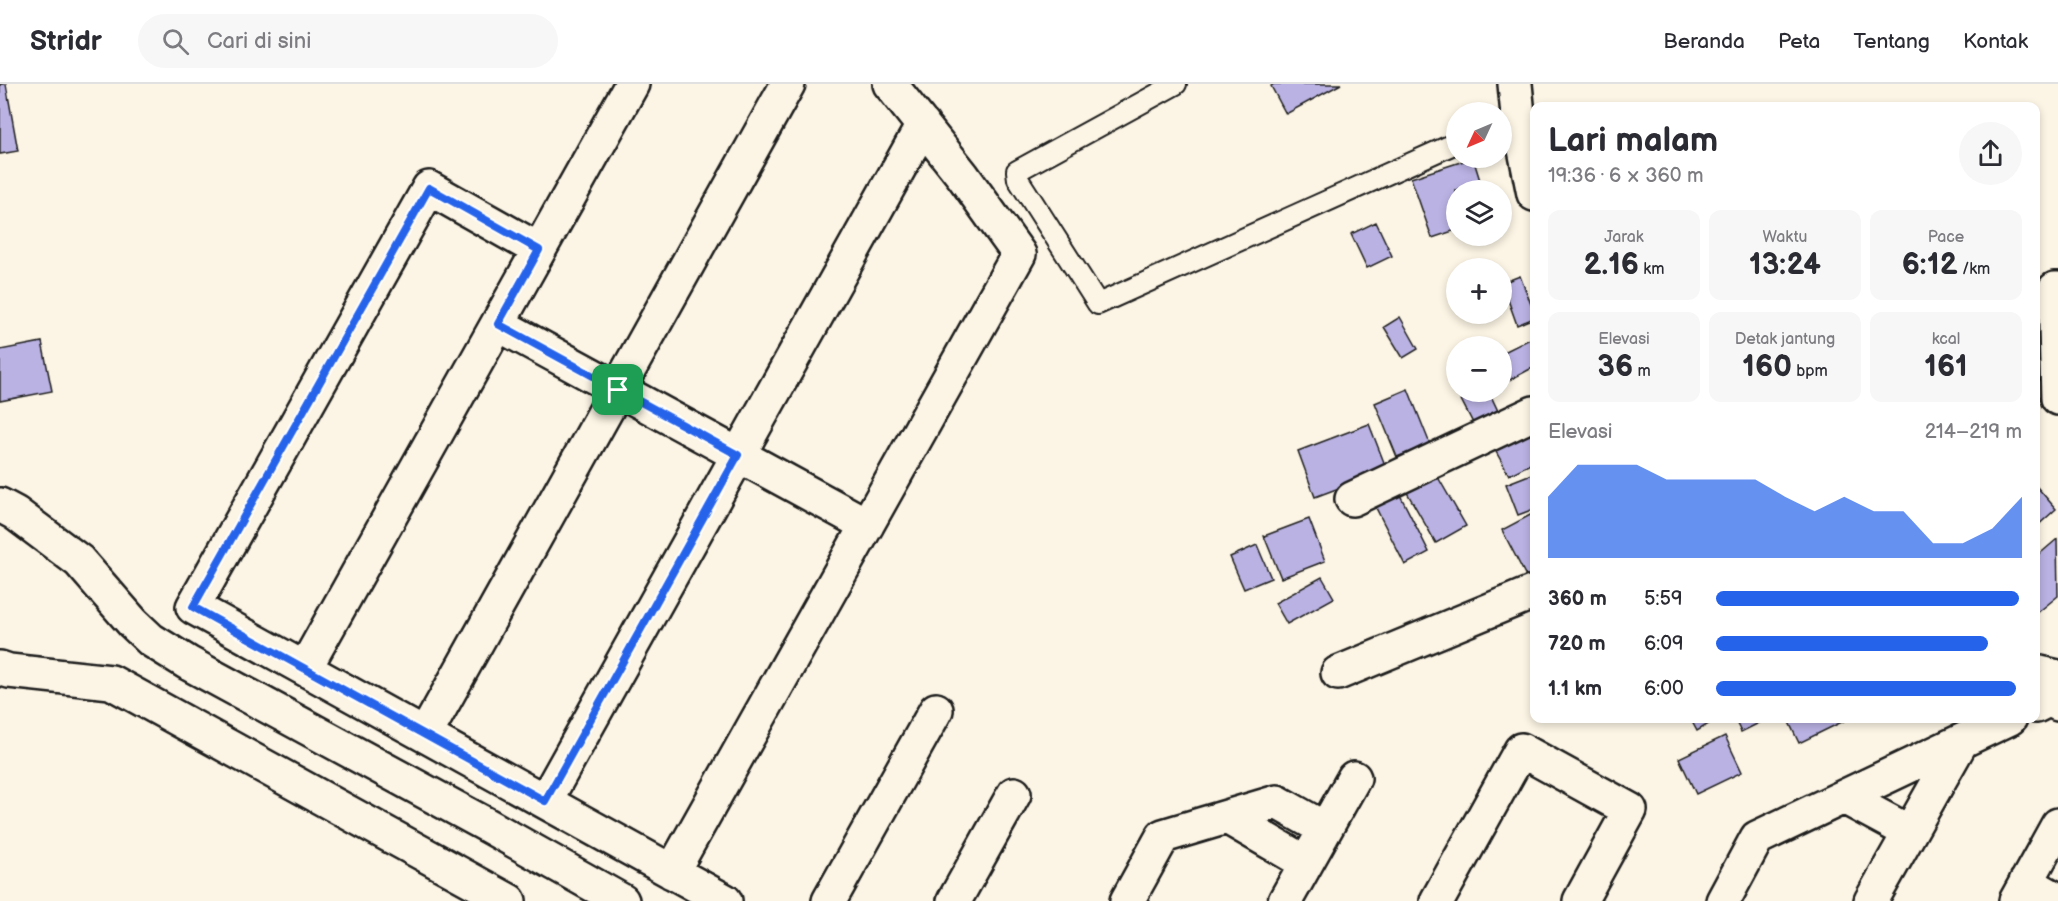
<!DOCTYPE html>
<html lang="id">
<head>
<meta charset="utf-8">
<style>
	body { margin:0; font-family:"Balsamiq Sans",sans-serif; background:#f7f7f7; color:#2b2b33; height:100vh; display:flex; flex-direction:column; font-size:22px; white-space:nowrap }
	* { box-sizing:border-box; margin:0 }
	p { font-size:20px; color:#7c7c81 }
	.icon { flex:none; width:33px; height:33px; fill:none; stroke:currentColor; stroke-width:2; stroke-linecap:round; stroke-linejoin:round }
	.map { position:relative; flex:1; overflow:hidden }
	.sheet { position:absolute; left:1530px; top:18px; width:510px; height:621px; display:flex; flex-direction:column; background:#fff; border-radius:12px; box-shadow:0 3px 9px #0003 }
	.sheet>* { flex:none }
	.needle { width:39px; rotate:226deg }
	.buttons { position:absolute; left:1446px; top:18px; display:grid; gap:12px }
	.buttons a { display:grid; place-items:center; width:66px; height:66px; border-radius:50%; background:#fff; box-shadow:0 3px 9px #0003; font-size:30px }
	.pin { position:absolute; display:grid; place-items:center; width:51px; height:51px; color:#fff; margin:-26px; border-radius:12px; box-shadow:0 3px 9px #0006 }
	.round { display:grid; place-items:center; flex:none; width:63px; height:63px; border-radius:32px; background:#f7f7f7 }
	.head { display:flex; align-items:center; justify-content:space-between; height:102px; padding:0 18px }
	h1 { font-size:33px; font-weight:800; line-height:45px }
	.figures { display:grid; grid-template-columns:repeat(3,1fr); gap:9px; height:102px; padding:6px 18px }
	.figures div { display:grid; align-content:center; border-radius:12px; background:#f7f7f7; text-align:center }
	.figures b { font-size:30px; font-weight:800 }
	.figures small { font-size:16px; font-weight:400 }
	.figures p { font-size:16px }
	.chart { height:168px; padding:12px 18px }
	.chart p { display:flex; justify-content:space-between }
	.chart svg { width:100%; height:108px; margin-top:6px; fill:#2563eb; opacity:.7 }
	ul { padding:0 18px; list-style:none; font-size:20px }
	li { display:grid; grid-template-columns:96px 72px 1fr; align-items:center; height:45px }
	li i { height:15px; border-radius:8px; background:#2563eb }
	header { display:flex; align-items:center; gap:36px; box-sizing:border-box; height:84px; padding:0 30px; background:#fff; border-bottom:2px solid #e1e1e2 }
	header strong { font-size:28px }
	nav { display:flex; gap:33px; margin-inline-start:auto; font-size:21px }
	.search { width:420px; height:54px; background:#f7f7f7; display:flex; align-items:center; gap:15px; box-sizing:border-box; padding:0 21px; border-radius:33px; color:#7c7c81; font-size:22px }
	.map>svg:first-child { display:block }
	.building { fill:#bab2e3; stroke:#1c1c1c; stroke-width:1.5 }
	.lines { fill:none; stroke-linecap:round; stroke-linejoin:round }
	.lane-casing { stroke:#1c1c1c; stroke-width:24 }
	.street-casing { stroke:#1c1c1c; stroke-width:38 }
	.lane { stroke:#fcf5e5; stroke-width:20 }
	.street { stroke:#fcf5e5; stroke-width:33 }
	.route-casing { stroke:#fff; stroke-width:12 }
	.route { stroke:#2563eb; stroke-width:8 }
</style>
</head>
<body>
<header>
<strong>Stridr</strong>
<div class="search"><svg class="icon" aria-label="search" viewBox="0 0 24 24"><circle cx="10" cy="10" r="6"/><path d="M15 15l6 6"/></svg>Cari di sini</div>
<nav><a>Beranda</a><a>Peta</a><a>Tentang</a><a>Kontak</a></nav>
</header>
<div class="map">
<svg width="2058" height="817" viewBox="0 0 2058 817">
	<rect width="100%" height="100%" fill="#fcf5e5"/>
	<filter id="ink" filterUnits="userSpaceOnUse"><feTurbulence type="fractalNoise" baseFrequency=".0167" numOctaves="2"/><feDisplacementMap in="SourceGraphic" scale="12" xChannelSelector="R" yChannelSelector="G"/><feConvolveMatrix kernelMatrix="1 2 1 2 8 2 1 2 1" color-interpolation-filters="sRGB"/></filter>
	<g filter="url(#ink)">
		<path class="building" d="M0,0H6L18,67L0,70Z
			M1274,0H1341L1286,30L1271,2Z
			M1473,74L1483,106H1456V146L1432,154L1411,94Z
			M1376,138L1392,172L1367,184L1351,150Z
			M1520,192L1534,228V234L1517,241L1502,199Z
			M1400,233L1418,265L1403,274L1384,243Z
			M1534,253V283L1502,300V269Z
			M42,258L52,307L0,317V266Z
			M1456,289V306L1450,292Z
			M1408,305L1430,360L1397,373L1375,319Z
			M1457,308H1489L1498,327L1473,339Z
			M1369,340L1387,386L1315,413L1298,367Z
			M1534,344V378L1509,391L1495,366Z
			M1435,388L1466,442L1436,459L1405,405Z
			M1534,389V425L1518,431L1506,400Z
			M2037,403L2056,425L2036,443V404Z
			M1397,405L1429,468L1405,481L1373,418Z
			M1534,429V495L1529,498L1502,446Z
			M1309,435L1325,477L1281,494L1264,452Z
			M2057,455L2058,512L2036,530V473Z
			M1257,461L1271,494L1244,505L1230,473Z
			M1322,493L1334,514L1287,540L1275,519Z
			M1690,634H1710L1712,638L1697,647Z
			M1734,634H1769L1741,648Z
			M1787,634H1848V635L1799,659Z
			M1725,652L1742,688L1696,710L1679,674Z"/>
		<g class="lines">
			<defs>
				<path id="lane" d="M1176,0L1017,87L1018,95L1098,220L1456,59"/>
				<path id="street" d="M1515,0L1518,31L1534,110
					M539,166L429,104L193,523L725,817
					M2058,205H2055L2058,314
					M498,240L867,441
					M1352,415L1534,329
					M0,421L15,429L79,477L133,539L151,556L188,579L485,740L622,817
					M0,584L9,587L111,598L509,817
					M305,584L632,0
					M2036,588L2058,593
					M1338,589L1534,508
					M2036,622L2050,615L2058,620
					M425,651L788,0
					M1844,713L1909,748
					M545,717L923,41
					M1227,733L1306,779
					M672,788L1019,170L963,92L890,0
					M2026,798L2058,816
					M829,817L936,626
					M954,817L1014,710
					M1127,817L1163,752L1277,718L1325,745
					M1285,817L1354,694
					M1437,817L1521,666L1630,726L1580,817
					M1723,817L1757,754L2010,634
					M1871,817L1961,658
					M2016,817L2058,741"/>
			</defs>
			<use href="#lane" class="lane-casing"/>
			<use href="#street" class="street-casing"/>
			<use href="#lane" class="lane"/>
			<use href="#street" class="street"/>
		</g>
	</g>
	<g class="lines" filter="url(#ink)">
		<defs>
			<path id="route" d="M429,104L539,166L498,240L738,371L545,717L193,523Z"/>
		</defs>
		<use href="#route" class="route-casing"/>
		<use href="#route" class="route"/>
	</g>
</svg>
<div class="buttons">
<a><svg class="needle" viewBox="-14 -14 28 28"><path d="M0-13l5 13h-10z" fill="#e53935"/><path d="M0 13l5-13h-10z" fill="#7c7c81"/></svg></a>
<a><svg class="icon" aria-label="layers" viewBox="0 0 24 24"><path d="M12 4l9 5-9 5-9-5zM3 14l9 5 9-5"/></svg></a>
<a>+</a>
<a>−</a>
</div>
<div class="pin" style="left:618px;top:306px;background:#1e9e55"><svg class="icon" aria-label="arrive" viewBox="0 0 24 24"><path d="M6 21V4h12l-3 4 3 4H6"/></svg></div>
<section class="sheet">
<div class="head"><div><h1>Lari malam</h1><p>19:36 · 6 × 360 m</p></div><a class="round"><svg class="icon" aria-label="share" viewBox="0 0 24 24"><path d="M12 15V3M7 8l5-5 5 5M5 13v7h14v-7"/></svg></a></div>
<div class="figures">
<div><p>Jarak</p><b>2.16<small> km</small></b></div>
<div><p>Waktu</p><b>13:24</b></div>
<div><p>Pace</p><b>6:12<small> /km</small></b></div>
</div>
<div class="figures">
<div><p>Elevasi</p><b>36<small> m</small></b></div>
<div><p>Detak jantung</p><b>160<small> bpm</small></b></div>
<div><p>kcal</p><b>161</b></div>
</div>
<div class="chart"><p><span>Elevasi</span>214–219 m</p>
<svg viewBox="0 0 160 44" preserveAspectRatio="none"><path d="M0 44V19L10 6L20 6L30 6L40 12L50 12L60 12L70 12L80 19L90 25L100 19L110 25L120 25L130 38L140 38L150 32L160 19V44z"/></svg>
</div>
<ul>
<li><b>360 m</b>5:59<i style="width:99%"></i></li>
<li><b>720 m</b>6:09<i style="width:89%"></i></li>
<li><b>1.1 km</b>6:00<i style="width:98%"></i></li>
</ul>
</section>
</div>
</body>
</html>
